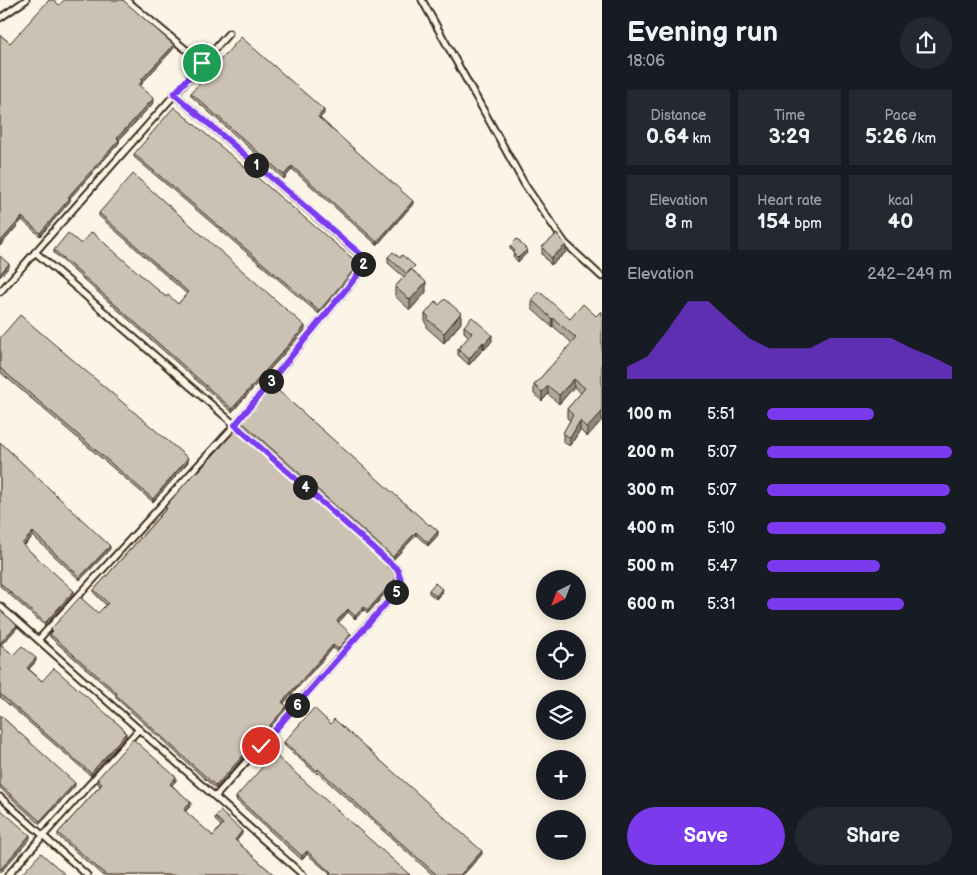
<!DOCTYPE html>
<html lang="en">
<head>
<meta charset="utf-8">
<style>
	body { margin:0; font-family:"Balsamiq Sans",sans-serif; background:#242831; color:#f1f3f6; height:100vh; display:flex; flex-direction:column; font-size:19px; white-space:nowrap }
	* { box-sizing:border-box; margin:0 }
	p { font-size:16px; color:#9ea1a6 }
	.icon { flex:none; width:28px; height:28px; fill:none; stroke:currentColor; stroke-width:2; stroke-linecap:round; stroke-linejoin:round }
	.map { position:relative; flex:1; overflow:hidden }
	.panel { display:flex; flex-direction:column; background:#171b24; width:375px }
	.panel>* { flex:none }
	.needle { width:32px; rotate:222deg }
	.fabs { position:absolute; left:536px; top:570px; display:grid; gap:10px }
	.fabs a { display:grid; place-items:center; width:50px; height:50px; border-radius:50%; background:#171b24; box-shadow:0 2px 12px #0003; font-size:25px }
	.pin { position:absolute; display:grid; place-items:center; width:42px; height:42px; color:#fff; margin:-21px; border:2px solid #fff; border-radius:50%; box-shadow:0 1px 5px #0007 }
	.km { position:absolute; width:25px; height:25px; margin:-12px; border-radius:50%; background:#222; color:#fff; font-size:14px; line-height:25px; text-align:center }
	.round { display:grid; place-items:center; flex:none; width:52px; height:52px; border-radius:26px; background:#242831 }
	.summary { display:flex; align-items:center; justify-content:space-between; height:85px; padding:0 25px }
	h1 { font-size:28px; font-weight:700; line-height:38px }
	.metrics { display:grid; grid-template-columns:repeat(3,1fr); gap:8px; height:85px; padding:5px 25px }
	.metrics div { display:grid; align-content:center; border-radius:0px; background:#242831; text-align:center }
	.metrics b { font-size:21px; font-weight:700 }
	.metrics small { font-size:14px; font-weight:400 }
	.metrics p { font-size:14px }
	.chart { height:140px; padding:10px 25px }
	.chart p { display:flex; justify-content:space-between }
	.chart svg { width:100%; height:90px; margin-top:5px; fill:#7c3aed; opacity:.7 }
	.action { display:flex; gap:10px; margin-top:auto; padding:10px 25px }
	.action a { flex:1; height:58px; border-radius:30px; background:#7c3aed; color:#fff; font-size:20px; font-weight:700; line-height:58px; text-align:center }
	.action a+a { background:#242831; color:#f1f3f6 }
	ul { padding:0 25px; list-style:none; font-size:16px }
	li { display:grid; grid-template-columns:80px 60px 1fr; align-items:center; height:38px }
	li i { height:12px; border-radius:6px; background:#7c3aed }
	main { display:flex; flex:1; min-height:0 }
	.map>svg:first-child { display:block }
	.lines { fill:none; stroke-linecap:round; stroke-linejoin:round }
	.service-casing { stroke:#3b2a1e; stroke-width:9 }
	.service { stroke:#fcf5e5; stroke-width:5 }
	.wall { fill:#afa79a; stroke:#3b2a1e }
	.shaded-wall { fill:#8f887d; stroke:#3b2a1e }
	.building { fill:#ccc2b3; stroke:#3b2a1e }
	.route-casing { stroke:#fff; stroke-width:10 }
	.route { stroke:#7c3aed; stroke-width:6 }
</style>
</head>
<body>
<main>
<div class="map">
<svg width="602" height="875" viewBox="0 0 602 875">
	<rect width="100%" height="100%" fill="#fcf5e5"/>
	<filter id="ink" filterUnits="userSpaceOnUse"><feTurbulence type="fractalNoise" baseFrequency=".02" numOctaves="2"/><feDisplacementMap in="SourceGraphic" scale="10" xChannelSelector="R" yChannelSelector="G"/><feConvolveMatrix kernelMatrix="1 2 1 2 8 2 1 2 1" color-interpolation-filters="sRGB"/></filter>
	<g filter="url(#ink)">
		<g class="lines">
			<defs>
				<path id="service" d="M126,0L202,63
					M422,0L525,185L565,243L602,277
					M0,18L26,0
					M35,252L235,425L398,570L401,581L398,590L215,797
					M0,292L229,33
					M0,606L303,875
					M38,640L235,425L361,271L365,259L174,94
					M0,797L87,875
					M8,875L139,729"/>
			</defs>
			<use href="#service" class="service-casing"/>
			<use href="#service" class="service"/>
		</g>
		<path class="wall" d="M59,5L174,48L142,83V84L140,86L154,102L119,140V143L70,198V201L40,236L22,220L0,246V35L10,43Z
			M191,93L324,114L320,118L413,204L377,245L292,169L284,179L191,96Z
			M134,154L358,266L357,269L319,314L134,157Z
			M99,213L305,330L232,412L54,253V250L81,244L178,304L187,294L99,216Z
			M510,246L527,253L518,262L513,256L514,252L510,249Z
			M542,247L566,252L551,265L542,254Z
			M388,257L415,272L426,292L410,310L395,296V287L404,277L388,263Z
			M532,300L570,319L596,316L587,437L580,430L570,446L563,442V433L570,421L567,418V409L581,393L574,387L559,404L548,394L542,401L534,394V385L572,343L553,326L552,327L532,309Z
			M425,314L461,323L444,343L427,328V325L425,323Z
			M464,326L492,341L484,350L483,349L469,365L458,355V349L469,337L464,332Z
			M0,338L188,462L153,502L0,372Z
			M242,422L438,535L428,546L416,535L393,560L242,425Z
			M0,442L110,549L80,580L33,536L24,546L74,594L45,626L0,586Z
			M198,472L388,567L396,581L368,613L364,610L355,619L348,612L338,623L351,637L338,652L333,648L284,703L287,709L216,789L116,698V695L50,637V634L52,633L51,629L98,613L106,605L94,593V590L165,510V507Z
			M429,590L442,592L436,599L429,593Z
			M0,610L17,628L1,645L13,655L36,661L29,669L42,681L125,732L126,737L91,776L0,697Z
			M0,715L75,786L40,824L0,788Z
			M284,742L482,854L463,875H433L318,773L317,774L284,745Z
			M97,779L176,781L172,785L191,805L185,812L213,836L221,826L215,820V817L242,834L236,841L274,875H102L58,836V833L100,786L97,782Z
			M236,797L410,875L330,874L307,854L302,860L236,800Z"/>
		<path class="shaded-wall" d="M174,45V48L142,83V84L139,88V85L141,80Z
			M154,98V102L119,140V143L70,198V201L40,236V233L68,197L117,138Z
			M324,110V114L318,120V117Z
			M292,166V169L284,179V175Z
			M413,201V204L377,245V242Z
			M22,217V220L0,246V242Z
			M566,245V252L551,265V258Z
			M527,250V253L518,262V258Z
			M358,263L357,269L319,314V311Z
			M9,264V267L0,277V274Z
			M426,282V292L410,310V300Z
			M461,313V323L444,343V333Z
			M553,318V326L552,327V319Z
			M305,326V330L232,412V409Z
			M492,335V341L484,350V344Z
			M483,342V349L469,365V359Z
			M574,379V387L559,404V395Z
			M548,386V394L542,401V392Z
			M602,412V420L587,437V428Z
			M580,421V430L570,446V438Z
			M188,458V462L153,502V499Z
			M438,531V535L428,546V543Z
			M33,532V536L22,547V544Z
			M416,532V535L393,560V557Z
			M110,546V549L80,580V577Z
			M396,578V581L368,613V610Z
			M442,589V592L436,599V596Z
			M74,591V594L45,626V623Z
			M364,607V610L355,619V616Z
			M348,609V612L337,624V621Z
			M17,625V628L0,646V643Z
			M351,634V637L338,652V649Z
			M333,645V648L282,705V702Z
			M36,658V661L27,671V668Z
			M287,706V709L216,789V786Z
			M126,733V737L91,776V773Z
			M176,777V781L170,787V784Z
			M75,783V786L40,824V821Z
			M191,802V805L184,813V810Z
			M242,831V834L235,843V840Z
			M30,835V839L0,873V870Z
			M307,851V854L302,860V856Z
			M482,851V854L463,875H460Z"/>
		<path class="building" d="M49,0H54L59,5L64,0H123L174,45L141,80L142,81L139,85L154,98L117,138L119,140L68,197L70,198L40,233L22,217L0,242V35L10,43Z
			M241,37L324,110L318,117L413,201L377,242L292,166L284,175L191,93Z
			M174,107L358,263L357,266L319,311L134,154Z
			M133,174L305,326L232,409L54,250L68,233L81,244L92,232L166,297L168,295L178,304L188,292L99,213Z
			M557,234L566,245L551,258L542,247Z
			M517,239L527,250L518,258L513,253L515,251L510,246Z
			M393,252L400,258L402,255L415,266L407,274L388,257Z
			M0,256L9,264L0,274Z
			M411,269L426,282L410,300L395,287Z
			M539,291L570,319L583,304L596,316L601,311L602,312V412L587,428L580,421L570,438L563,433L573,415L567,409L585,388L574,379L559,395L548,386L542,392L534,385L576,338L553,318L552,319L532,300Z
			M445,299L461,313L444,333L427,319L429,317L425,314L436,301L439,305Z
			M20,315L188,458L153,499L0,368V338Z
			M472,317L492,335L484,344L483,342L469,359L458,349L472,333L464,326Z
			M273,386L429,525L430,524L438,531L428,543L416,532L393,557L242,422Z
			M237,429L388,563L386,566L396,574V578L368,610L364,607L355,616L348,609L337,621L351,634L338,649L333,645L282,702L287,706L216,786L116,695L117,693L50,634L53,631L51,629L80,597L98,613L108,603L94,590L167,508L165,507L196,471L198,472Z
			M0,442L110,546L80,577L33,532L22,544L74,591L45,623L0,583Z
			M435,583L442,589L436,596L429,590Z
			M0,610L17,625L0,643Z
			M0,644L13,655L22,646L36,658L27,668L42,681L54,668L125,730L124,731L126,733L91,773L0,694Z
			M314,708L331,724L334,719L482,851L460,875H437L318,769L317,771L284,742Z
			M0,715L75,783L40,821L0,785Z
			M133,739L176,777L170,784L191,802L184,810L213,836L223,824L215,817L220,811L242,831L235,840L274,875H106L58,833L102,784L98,781L99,780L97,779Z
			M274,754L410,875H329L331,873L307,851L302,856L236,797Z
			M0,809L30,835L0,870Z
			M41,853L66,875H21Z"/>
	</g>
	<g class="lines" filter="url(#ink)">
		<defs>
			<path id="route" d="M202,63L174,94L365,258L361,271L235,425L398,570L401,580L398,590L261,746"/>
		</defs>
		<use href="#route" class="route-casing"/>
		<use href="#route" class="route"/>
	</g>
</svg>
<div class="fabs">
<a><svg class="needle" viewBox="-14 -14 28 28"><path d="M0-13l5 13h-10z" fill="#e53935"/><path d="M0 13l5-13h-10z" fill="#9ea1a6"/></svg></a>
<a><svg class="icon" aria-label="locate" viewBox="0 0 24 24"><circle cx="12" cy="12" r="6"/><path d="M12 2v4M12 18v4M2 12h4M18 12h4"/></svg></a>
<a><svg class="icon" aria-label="layers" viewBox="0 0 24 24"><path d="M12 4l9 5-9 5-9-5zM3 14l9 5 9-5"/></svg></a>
<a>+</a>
<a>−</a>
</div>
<div class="pin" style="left:202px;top:63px;background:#1e9e55"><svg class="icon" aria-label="arrive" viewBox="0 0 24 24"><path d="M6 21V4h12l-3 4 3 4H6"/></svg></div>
<div class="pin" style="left:261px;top:746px;background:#d93025"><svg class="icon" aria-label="check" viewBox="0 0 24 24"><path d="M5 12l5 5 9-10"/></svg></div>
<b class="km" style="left:256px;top:165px">1</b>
<b class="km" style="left:363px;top:264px">2</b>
<b class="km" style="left:271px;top:381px">3</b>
<b class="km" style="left:305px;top:487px">4</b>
<b class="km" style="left:396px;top:592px">5</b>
<b class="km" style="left:297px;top:705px">6</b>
</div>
<section class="panel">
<div class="summary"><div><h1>Evening run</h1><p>18:06</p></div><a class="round"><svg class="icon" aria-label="share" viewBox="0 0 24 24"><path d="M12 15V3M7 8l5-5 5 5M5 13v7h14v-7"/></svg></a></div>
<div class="metrics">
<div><p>Distance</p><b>0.64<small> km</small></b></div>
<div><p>Time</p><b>3:29</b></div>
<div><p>Pace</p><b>5:26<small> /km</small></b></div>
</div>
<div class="metrics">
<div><p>Elevation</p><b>8<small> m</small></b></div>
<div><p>Heart rate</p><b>154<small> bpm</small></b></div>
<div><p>kcal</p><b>40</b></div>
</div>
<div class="chart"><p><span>Elevation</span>242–249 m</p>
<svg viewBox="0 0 160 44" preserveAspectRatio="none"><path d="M0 44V38L10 33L20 20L30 6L40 6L50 15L60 24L70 29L80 29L90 29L100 24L110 24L120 24L130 24L140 29L150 33L160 38V44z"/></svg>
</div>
<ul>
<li><b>100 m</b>5:51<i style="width:58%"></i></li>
<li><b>200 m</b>5:07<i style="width:100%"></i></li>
<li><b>300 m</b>5:07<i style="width:99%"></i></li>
<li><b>400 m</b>5:10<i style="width:97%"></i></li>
<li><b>500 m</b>5:47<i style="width:61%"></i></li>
<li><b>600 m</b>5:31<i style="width:74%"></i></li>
</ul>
<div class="action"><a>Save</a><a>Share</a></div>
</section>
</main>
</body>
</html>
